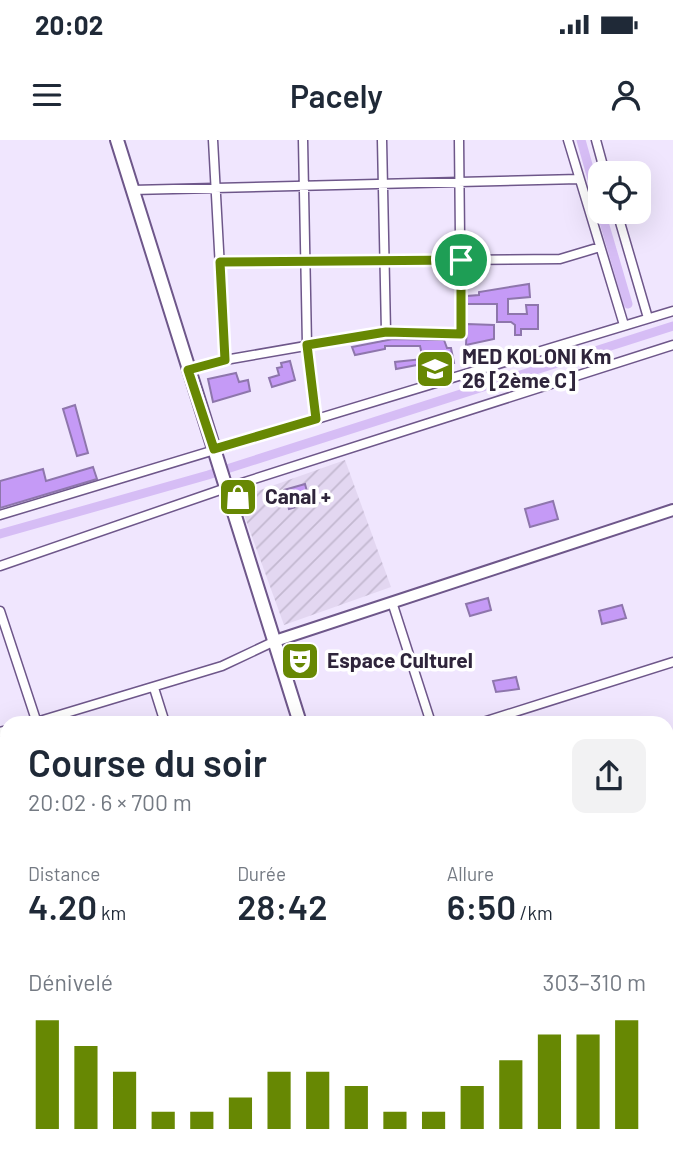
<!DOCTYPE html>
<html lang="fr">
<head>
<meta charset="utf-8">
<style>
	body { margin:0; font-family:Barlow,sans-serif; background:#f2f2f3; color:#1f2937; height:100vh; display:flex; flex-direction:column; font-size:26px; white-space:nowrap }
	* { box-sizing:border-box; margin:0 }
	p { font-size:23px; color:#747a83 }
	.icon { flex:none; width:38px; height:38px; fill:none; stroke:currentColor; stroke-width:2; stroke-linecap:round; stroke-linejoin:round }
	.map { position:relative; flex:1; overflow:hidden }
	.panel { position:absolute; left:0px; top:576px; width:674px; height:450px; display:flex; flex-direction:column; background:#fff; border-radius:21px 21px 0 0; box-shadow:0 7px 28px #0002 }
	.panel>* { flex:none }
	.tools { position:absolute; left:588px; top:21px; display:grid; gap:14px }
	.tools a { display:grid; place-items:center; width:63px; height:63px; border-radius:14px; background:#fff; box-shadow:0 7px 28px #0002; font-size:35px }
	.pin { position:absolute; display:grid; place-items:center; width:60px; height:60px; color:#fff; margin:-30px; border:4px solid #fff; border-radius:50%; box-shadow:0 2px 7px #0007 }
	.round { display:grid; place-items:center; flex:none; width:74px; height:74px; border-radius:14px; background:#f2f2f3 }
	.summary { display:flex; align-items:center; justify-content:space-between; height:119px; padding:0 28px }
	h1 { font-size:38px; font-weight:600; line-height:52px }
	.metrics { display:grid; grid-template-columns:repeat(3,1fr); gap:10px; height:119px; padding:7px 28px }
	.metrics div { display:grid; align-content:center }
	.metrics b { font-size:35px; font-weight:600 }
	.metrics small { font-size:19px; font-weight:400 }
	.metrics p { font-size:19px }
	.chart { height:196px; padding:14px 28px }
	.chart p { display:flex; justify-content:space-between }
	.chart svg { width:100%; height:126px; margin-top:7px; stroke:#678803; stroke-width:6 }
	.status { display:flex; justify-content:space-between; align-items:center; height:49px; padding:0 35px; background:#fff; direction:ltr }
	.status svg { height:19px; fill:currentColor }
	header { display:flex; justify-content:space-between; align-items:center; height:91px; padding:0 28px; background:#fff; font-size:32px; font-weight:600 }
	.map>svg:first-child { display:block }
	.industrial { fill:url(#industrial-furrows) }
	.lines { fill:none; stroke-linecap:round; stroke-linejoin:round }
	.canal { stroke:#d6bdf5; stroke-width:9 }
	.building { fill:#c59af6; stroke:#8e76ac; stroke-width:2 }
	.street-casing { stroke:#6e578a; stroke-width:11 }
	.secondary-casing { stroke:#6e578a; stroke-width:14 }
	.primary-casing { stroke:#6e578a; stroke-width:16 }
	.street { stroke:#fff; stroke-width:8 }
	.secondary { stroke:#fff; stroke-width:10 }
	.primary { stroke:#fff; stroke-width:12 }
	.route-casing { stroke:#fff; stroke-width:14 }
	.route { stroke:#678803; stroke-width:9 }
	.labels { text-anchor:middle; stroke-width:7; stroke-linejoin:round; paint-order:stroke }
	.poi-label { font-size:21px; font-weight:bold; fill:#2f253b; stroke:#fff; text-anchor:start }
</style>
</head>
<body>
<div class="status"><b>20:02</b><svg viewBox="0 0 49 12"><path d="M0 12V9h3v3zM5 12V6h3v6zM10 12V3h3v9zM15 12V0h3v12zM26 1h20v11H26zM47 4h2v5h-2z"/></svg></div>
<header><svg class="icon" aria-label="menu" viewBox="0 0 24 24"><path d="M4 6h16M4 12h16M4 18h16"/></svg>Pacely<svg class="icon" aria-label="person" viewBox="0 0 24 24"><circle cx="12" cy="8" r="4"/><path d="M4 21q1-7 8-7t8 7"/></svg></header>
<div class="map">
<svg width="673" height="1025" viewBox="0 0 673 1025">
	<defs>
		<pattern id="industrial-furrows" width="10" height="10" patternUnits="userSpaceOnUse" patternTransform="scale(1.75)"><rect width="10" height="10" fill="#e3d7f1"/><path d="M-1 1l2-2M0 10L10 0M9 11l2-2" fill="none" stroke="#c3b8d0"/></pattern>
	</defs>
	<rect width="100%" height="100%" fill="#f0e6fe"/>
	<path class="industrial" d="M345,320L391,447L284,485L238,358Z"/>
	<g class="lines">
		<path class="canal" d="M581,0L600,67
			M601,72L628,164
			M0,394L208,335L673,186"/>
	</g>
	<path class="building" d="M529,144L530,157L508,159V174H527L526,165H538V189H521V195H515V185L511,182H497V164H467V156L479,155V152Z
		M467,184L494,185V199L466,205Z
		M393,199L444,200L447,208H451L454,223L444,225L443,220L396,229L395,222L423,219L420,206H385V209L355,215L352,207Z
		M290,221L295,240L272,247L269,238L279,235L277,228L282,227L281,223Z
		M236,233L239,242L248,240L250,251L213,262L208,239Z
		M75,265L88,313L77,316L63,269Z
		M93,327L97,339L0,368V341L43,329L46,341Z
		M305,344L310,363L289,369L284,350Z
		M553,361L558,379L530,387L525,369Z
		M488,458L491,470L470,476L466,464Z
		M622,465L626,478L602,484L599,471Z
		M516,537L519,549L496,552L493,541Z
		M582,1018H607V1019L591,1025H573V1022Z"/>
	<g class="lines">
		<defs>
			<path id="street" d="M303,0L307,205L316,279
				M568,0L624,185
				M596,0L605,33
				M132,50L579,39
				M617,72L648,178
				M220,122L560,119L600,107
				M386,192L461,194L459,0
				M225,220L386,192L382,0
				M188,230L225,220L213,0
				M0,375L673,171
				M0,426L226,348L673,205
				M392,462L431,583
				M0,471L37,583
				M154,548L165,583
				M33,583L222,526L275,501
				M480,583L673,522
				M0,592L7,590
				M0,732L7,730
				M667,945L673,943
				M561,1018L567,1025
				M437,1023L459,1018"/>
			<path id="secondary" d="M275,501L673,370
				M667,805L673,803"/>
			<path id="primary" d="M117,0L300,583
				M435,1018L437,1025"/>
		</defs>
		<use href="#street" class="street-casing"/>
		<use href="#secondary" class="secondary-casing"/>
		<use href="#primary" class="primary-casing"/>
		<use href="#street" class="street"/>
		<use href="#secondary" class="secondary"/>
		<use href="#primary" class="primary"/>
	</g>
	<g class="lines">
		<defs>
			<path id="route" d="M461,120V194L386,192L307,205L316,279L214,309L188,230L225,220L220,122Z"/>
		</defs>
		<use href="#route" class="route-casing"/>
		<use href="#route" class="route"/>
	</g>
	<defs>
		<symbol id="school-square" viewBox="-11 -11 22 22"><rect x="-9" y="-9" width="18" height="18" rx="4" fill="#678803" stroke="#fff"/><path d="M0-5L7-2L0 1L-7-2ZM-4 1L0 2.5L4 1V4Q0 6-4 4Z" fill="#fff"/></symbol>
		<symbol id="shop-square" viewBox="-11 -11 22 22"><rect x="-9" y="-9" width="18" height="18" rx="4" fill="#678803" stroke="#fff"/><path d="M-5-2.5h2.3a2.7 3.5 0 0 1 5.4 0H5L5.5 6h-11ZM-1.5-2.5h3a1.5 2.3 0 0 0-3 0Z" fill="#fff"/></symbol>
		<symbol id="theatre-square" viewBox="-11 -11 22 22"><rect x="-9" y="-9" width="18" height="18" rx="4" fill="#678803" stroke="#fff"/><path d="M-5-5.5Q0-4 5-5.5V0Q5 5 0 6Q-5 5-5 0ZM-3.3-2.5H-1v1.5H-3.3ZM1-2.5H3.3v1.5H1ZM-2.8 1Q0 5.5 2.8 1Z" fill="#fff"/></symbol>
	</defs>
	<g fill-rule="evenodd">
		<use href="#school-square" x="413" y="207" width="44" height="44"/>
		<use href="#shop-square" x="216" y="335" width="44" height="44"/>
		<use href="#theatre-square" x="278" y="499" width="44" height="44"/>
	</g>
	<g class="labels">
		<g class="poi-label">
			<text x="462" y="224">MED KOLONI Km<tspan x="462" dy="24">26 [2ème C]</tspan></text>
			<text x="265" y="364">Canal +</text>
			<text x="327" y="528">Espace Culturel</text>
		</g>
	</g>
</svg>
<div class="tools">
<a><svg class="icon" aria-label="locate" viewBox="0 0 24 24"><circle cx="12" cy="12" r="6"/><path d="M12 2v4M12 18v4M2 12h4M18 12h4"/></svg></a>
</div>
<div class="pin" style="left:461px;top:120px;background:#1e9e55"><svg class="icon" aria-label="arrive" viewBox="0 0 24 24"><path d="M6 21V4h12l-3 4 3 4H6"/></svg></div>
<section class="panel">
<div class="summary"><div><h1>Course du soir</h1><p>20:02 · 6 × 700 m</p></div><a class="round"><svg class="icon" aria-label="share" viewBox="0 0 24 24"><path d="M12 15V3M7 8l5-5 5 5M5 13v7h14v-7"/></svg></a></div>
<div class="metrics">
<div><p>Distance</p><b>4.20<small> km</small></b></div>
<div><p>Durée</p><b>28:42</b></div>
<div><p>Allure</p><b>6:50<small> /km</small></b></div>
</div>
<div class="chart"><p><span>Dénivelé</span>303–310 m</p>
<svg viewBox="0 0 160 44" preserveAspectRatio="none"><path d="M5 44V6M15 44V15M25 44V24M35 44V38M45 44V38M55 44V33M65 44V24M75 44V24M85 44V29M95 44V38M105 44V38M115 44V29M125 44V20M135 44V11M145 44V11M155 44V6"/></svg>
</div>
</section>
</div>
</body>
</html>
